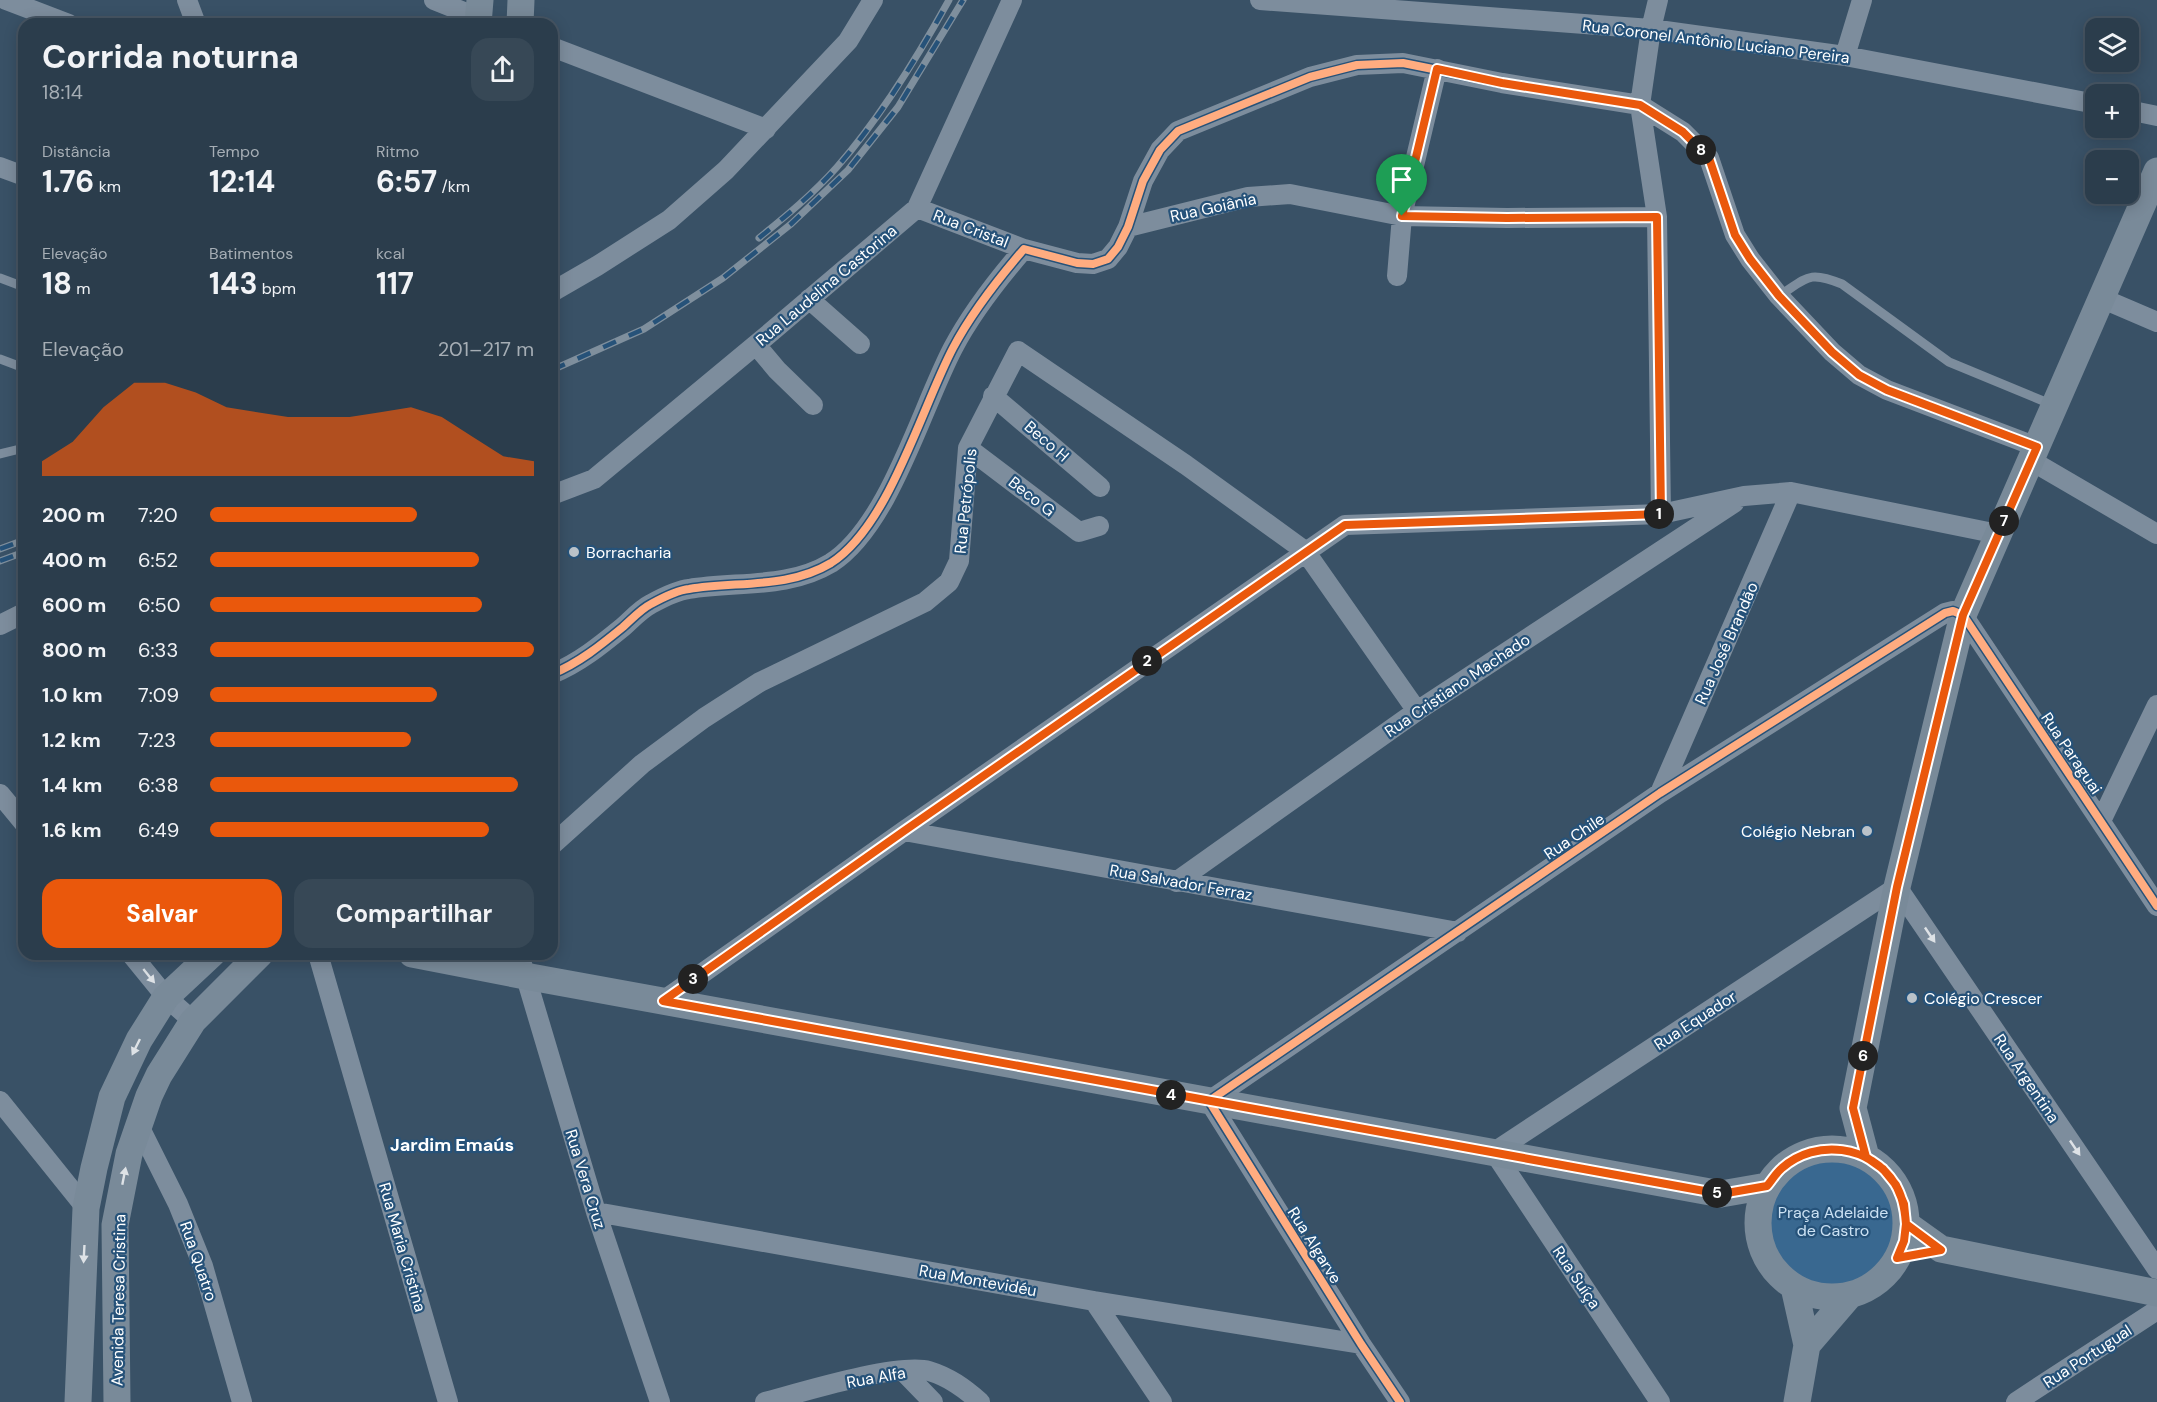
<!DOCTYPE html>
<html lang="pt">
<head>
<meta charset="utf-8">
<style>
	body { margin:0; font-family:"DM Sans",sans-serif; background:#374856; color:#f1f3f6; height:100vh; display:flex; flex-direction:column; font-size:22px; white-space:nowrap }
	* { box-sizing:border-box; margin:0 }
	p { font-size:20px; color:#a6aeb5 }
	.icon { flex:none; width:33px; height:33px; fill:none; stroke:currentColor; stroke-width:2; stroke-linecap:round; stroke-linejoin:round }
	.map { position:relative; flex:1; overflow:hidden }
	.panel { position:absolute; left:18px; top:18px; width:540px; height:942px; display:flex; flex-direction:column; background:#2b3d4c; border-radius:18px; box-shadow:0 3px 15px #0003,0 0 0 2px #475664 }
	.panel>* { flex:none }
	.tools { position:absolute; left:2085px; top:18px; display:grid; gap:12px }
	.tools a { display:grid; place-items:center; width:54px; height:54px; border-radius:12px; background:#2b3d4c; box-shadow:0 3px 15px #0003,0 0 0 2px #475664; font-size:30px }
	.pin { position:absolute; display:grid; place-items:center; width:51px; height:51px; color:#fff; margin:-62px -26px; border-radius:50% 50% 50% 0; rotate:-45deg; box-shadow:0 0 6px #0007 }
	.pin .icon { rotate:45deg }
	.km { position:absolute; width:30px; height:30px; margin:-15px; border-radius:50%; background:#222; color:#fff; font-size:16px; line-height:30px; text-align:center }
	.round { display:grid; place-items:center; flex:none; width:63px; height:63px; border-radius:18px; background:#374856 }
	.headline { display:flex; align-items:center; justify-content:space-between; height:102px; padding:0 24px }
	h1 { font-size:33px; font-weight:700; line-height:45px }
	.figures { display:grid; grid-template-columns:repeat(3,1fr); gap:9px; height:102px; padding:6px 24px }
	.figures div { display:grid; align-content:center }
	.figures b { font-size:30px; font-weight:700 }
	.figures small { font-size:16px; font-weight:400 }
	.figures p { font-size:16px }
	.chart { height:168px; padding:12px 24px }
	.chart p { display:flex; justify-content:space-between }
	.chart svg { width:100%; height:108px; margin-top:6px; fill:#ea580c; opacity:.7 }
	.cta { display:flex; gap:12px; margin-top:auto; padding:12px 24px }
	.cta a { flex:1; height:69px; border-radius:18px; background:#ea580c; color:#fff; font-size:24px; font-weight:700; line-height:69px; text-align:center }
	.cta a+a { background:#374856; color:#f1f3f6 }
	ul { padding:0 24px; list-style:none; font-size:20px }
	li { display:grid; grid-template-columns:96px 72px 1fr; align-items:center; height:45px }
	li i { height:15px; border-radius:8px; background:#ea580c }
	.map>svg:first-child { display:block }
	.green { fill:#396890 }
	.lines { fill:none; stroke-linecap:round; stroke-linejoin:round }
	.lane { stroke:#7d8d9d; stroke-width:9 }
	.street { stroke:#7d8d9d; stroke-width:20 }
	.secondary { stroke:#798a99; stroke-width:27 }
	.rail-casing { stroke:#7f8f9d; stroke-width:7 }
	.rail { stroke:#265279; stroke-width:4.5; stroke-dasharray:14; stroke-linecap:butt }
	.cycleway-casing { stroke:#265279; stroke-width:11 }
	.cycleway { stroke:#ffac80; stroke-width:8 }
	.oneway { fill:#dee2e6 }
	.route-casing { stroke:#fff; stroke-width:12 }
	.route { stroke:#ea580c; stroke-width:8 }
	.poi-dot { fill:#bac2c9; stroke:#265279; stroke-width:2 }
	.labels { text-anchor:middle; stroke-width:4.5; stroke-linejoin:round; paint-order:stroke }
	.street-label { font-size:16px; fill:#fff; stroke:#265279 }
	.poi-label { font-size:16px; fill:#fff; stroke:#265279; text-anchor:start }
	.park-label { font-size:16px; fill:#cbe1f3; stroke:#265279 }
	.neighbourhood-label { font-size:18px; font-weight:bold; fill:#fff; stroke:#265279 }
</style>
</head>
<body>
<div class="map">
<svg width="2157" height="1402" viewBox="0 0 2157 1402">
	<rect width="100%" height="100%" fill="#395166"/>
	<path class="green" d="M1766 1222a67 67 0 1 1 134 0a67 67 0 1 1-134 0Z"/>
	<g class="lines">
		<path class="lane" d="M0,278L24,287
			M1779,296C1807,278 1808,270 1842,284L1949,362L2053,405
			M0,359L24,368
			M0,454L24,448"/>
		<path class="street" d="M6,0L69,24
			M187,0L196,24
			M434,0L479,18
			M1260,0L1651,29L1845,56L2096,104
			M1658,0L1651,29L1640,105L1657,217L1661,514
			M552,47L766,129
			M1845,56L1862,0
			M2128,110L2157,116
			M0,167L24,176
			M917,208L1024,249
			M1128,227L1248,197L1290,194L1402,216L1507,218L1657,217
			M1397,276L1402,216L1437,69
			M552,292L597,266L669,220L726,170L848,41L873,0
			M2101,298L2157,322
			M809,299L860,344
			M756,345L777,370L813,405
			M993,396L1100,487
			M968,448L1079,532L1099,526
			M2030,460L2157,534
			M552,495L594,479L764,338L917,208L1012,0
			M0,625L24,613
			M552,674C579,663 601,645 623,627C632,619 641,609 651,604C662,598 678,590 689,589C737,581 788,589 831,563C889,526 921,409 953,348C972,312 998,279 1024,249L1077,263L1093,264L1108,259L1118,247L1128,227L1143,181L1160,150L1178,131L1310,77L1357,65L1403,63L1502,83L1640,105L1683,132L1709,158L1735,235L1750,259L1779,296L1832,352L1859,375L1887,390L2037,447
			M1660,793L1791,492
			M0,794L24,823
			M2101,821L2157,705
			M904,831L1458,932
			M552,845L642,764L704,718L760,682L925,602L949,582L959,561L968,448L1018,351L1186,465L1305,551L1417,711
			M1176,882L1417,711L1734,503
			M131,954L166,997L193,1021
			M318,954L448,1402
			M519,954L596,1212L660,1402
			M663,1001L904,831L1345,525L1661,514L1744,496L1791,492L1998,534
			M0,1101L86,1208
			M139,1126L178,1204L203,1266L242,1402
			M596,1212L1094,1301L1361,1344
			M1094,1301L1162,1402
			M903,1371L933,1402
			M765,1402C799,1393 899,1362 929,1371C949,1377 964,1388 980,1402
			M1400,1402L1361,1344L1209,1101L1660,793L1945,613L1953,611L1963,615L2157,906
			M1660,1402L1494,1152L1897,887L2157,1269
			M2016,1402L2157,1310"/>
		<path class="secondary" d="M478,24L480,0
			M520,24L521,0
			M412,954L525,976L1721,1194L1767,1186
			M1758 1223a74 74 0 1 1 148 0a74 74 0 1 1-148 0Z
			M1866,1157L1853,1108L1897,887L1963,615L2157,171
			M1906,1224L1941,1249L2157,1293
			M1794,1287L1807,1345L1797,1402
			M1807,1345L1850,1295
			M78,1402L86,1208L94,1168L112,1097L139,1040L166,997L212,954
			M117,1402L115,1225L129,1154L149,1096L159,1075L193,1021L260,954"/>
		<defs>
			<path id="rail" d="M759,238C786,216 814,193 837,167C881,117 917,58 949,0
				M552,370L644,329L723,278L791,224L848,170L898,107L963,0
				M0,549L24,540
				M0,561L24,552"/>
		</defs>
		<use href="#rail" class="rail-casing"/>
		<use href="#rail" class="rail"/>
		<defs>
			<path id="cycleway" d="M552,674C579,663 601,645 623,627C632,619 641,609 651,604C662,598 678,590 689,589C737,581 788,589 831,563C889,526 921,409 953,348C972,312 998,279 1024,249L1077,263L1093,264L1108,259L1118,247L1128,227L1143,181L1160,150L1178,131L1310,77L1357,65L1403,63L1502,83L1640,105L1683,132L1709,158L1735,235L1750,259L1779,296L1832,352L1859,375L1887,390L2037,447
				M1400,1402L1361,1344L1209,1101L1660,793L1945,613L1953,611L1963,615L2157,906"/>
		</defs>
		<use href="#cycleway" class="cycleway-casing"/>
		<use href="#cycleway" class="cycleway"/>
	</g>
	<defs><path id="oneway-solid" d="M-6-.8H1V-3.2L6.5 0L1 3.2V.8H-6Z" transform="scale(1.5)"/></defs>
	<g class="oneway">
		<use href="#oneway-solid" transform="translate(1930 935) rotate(56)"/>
		<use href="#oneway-solid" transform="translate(149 976) rotate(51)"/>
		<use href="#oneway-solid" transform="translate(136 1047) rotate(116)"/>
		<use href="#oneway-solid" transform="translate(2075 1148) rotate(56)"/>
		<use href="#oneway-solid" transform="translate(124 1176) rotate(-79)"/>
		<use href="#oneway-solid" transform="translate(84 1254) rotate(93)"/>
	</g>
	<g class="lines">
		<defs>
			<path id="route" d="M1402,216L1507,218L1657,217L1661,514L1345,525L904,831L663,1001L1721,1194L1767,1186C1772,1180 1776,1173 1782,1168C1816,1138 1871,1145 1895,1184C1903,1196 1905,1210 1906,1224L1941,1250L1897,1258L1904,1241L1906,1224L1904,1204L1896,1185L1883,1169L1866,1157L1853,1108L1897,887L1963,615L2037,447L1887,390L1859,375L1832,352L1779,296L1750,259L1735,235L1709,158L1683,132L1640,105L1502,83L1437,69L1402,216"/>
		</defs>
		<use href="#route" class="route-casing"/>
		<use href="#route" class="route"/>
	</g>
	<g class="poi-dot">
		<circle cx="574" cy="552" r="6"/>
		<circle cx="1867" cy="831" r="6"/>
		<circle cx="1912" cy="998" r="6"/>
	</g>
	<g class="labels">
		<g class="street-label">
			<text transform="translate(1716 41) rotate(7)" y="6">Rua Coronel Antônio Luciano Pereira</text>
			<text transform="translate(1213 207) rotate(-12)" y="6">Rua Goiânia</text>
			<text transform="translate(971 228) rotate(21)" y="6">Rua Cristal</text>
			<text transform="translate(826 285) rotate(-40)" y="6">Rua Laudelina Castorina</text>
			<text transform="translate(1047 441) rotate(41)" y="6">Beco H</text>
			<text transform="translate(1032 496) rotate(38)" y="6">Beco G</text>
			<text transform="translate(965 501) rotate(-84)" y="6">Rua Petrópolis</text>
			<text transform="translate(1726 643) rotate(-66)" y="6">Rua José Brandão</text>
			<text transform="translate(1457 685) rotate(-34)" y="6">Rua Cristiano Machado</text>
			<text transform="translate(2072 753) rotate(56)" y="6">Rua Paraguai</text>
			<text transform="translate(1574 836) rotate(-34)" y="6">Rua Chile</text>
			<text transform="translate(1181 882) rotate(10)" y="6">Rua Salvador Ferraz</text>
			<text transform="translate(1695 1020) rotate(-33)" y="6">Rua Equador</text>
			<text transform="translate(2027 1078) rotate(56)" y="6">Rua Argentina</text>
			<text transform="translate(586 1179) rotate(73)" y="6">Rua Vera Cruz</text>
			<text transform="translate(1315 1245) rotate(58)" y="6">Rua Algarve</text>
			<text transform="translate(403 1247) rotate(74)" y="6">Rua Maria Cristina</text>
			<text transform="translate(199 1261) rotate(71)" y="6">Rua Quatro</text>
			<text transform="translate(1577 1277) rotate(56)" y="6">Rua Suíça</text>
			<text transform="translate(978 1280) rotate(10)" y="6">Rua Montevidéu</text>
			<text transform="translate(118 1300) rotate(-89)" y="6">Avenida Teresa Cristina</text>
			<text transform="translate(2087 1356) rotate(-33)" y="6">Rua Portugual</text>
			<text transform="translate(876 1377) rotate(-10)" y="6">Rua Alfa</text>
		</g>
		<g class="poi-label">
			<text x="586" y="558">Borracharia</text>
			<text x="1855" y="837" text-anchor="end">Colégio Nebran</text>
			<text x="1924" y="1004">Colégio Crescer</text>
		</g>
		<g class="park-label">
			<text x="1833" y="1218">Praça Adelaide<tspan x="1833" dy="18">de Castro</tspan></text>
		</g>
		<g class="neighbourhood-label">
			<text x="452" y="1151">Jardim Emaús</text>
		</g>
	</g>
</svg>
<div class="tools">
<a><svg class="icon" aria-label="layers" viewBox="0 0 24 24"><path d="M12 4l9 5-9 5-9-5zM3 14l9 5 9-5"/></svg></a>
<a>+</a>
<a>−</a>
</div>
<div class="pin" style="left:1402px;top:216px;background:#1e9e55"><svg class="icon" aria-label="arrive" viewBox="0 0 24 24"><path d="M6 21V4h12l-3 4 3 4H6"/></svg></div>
<b class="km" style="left:1659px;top:514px">1</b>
<b class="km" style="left:1147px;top:661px">2</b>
<b class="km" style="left:693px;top:979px">3</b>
<b class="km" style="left:1171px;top:1095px">4</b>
<b class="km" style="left:1717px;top:1193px">5</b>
<b class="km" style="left:1863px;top:1056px">6</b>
<b class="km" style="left:2004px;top:521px">7</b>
<b class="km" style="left:1701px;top:150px">8</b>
<section class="panel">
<div class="headline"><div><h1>Corrida noturna</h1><p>18:14</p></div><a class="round"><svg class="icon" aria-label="share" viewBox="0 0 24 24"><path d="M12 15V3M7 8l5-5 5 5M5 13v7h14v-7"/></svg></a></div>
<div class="figures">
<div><p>Distância</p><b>1.76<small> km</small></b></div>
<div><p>Tempo</p><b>12:14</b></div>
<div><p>Ritmo</p><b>6:57<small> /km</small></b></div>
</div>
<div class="figures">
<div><p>Elevação</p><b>18<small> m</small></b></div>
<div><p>Batimentos</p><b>143<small> bpm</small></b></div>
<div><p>kcal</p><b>117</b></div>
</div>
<div class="chart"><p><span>Elevação</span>201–217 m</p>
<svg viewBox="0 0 160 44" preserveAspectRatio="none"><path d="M0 44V38L10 30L20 16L30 6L40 6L50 10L60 16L70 18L80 20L90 20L100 20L110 18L120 16L130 20L140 28L150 36L160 38V44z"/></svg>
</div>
<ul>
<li><b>200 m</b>7:20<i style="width:64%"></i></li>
<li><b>400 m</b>6:52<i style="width:83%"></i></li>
<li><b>600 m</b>6:50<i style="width:84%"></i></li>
<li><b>800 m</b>6:33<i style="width:100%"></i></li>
<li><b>1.0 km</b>7:09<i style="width:70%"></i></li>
<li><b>1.2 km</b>7:23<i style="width:62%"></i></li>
<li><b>1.4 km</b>6:38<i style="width:95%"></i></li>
<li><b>1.6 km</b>6:49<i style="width:86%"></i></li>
</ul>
<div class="cta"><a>Salvar</a><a>Compartilhar</a></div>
</section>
</div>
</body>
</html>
